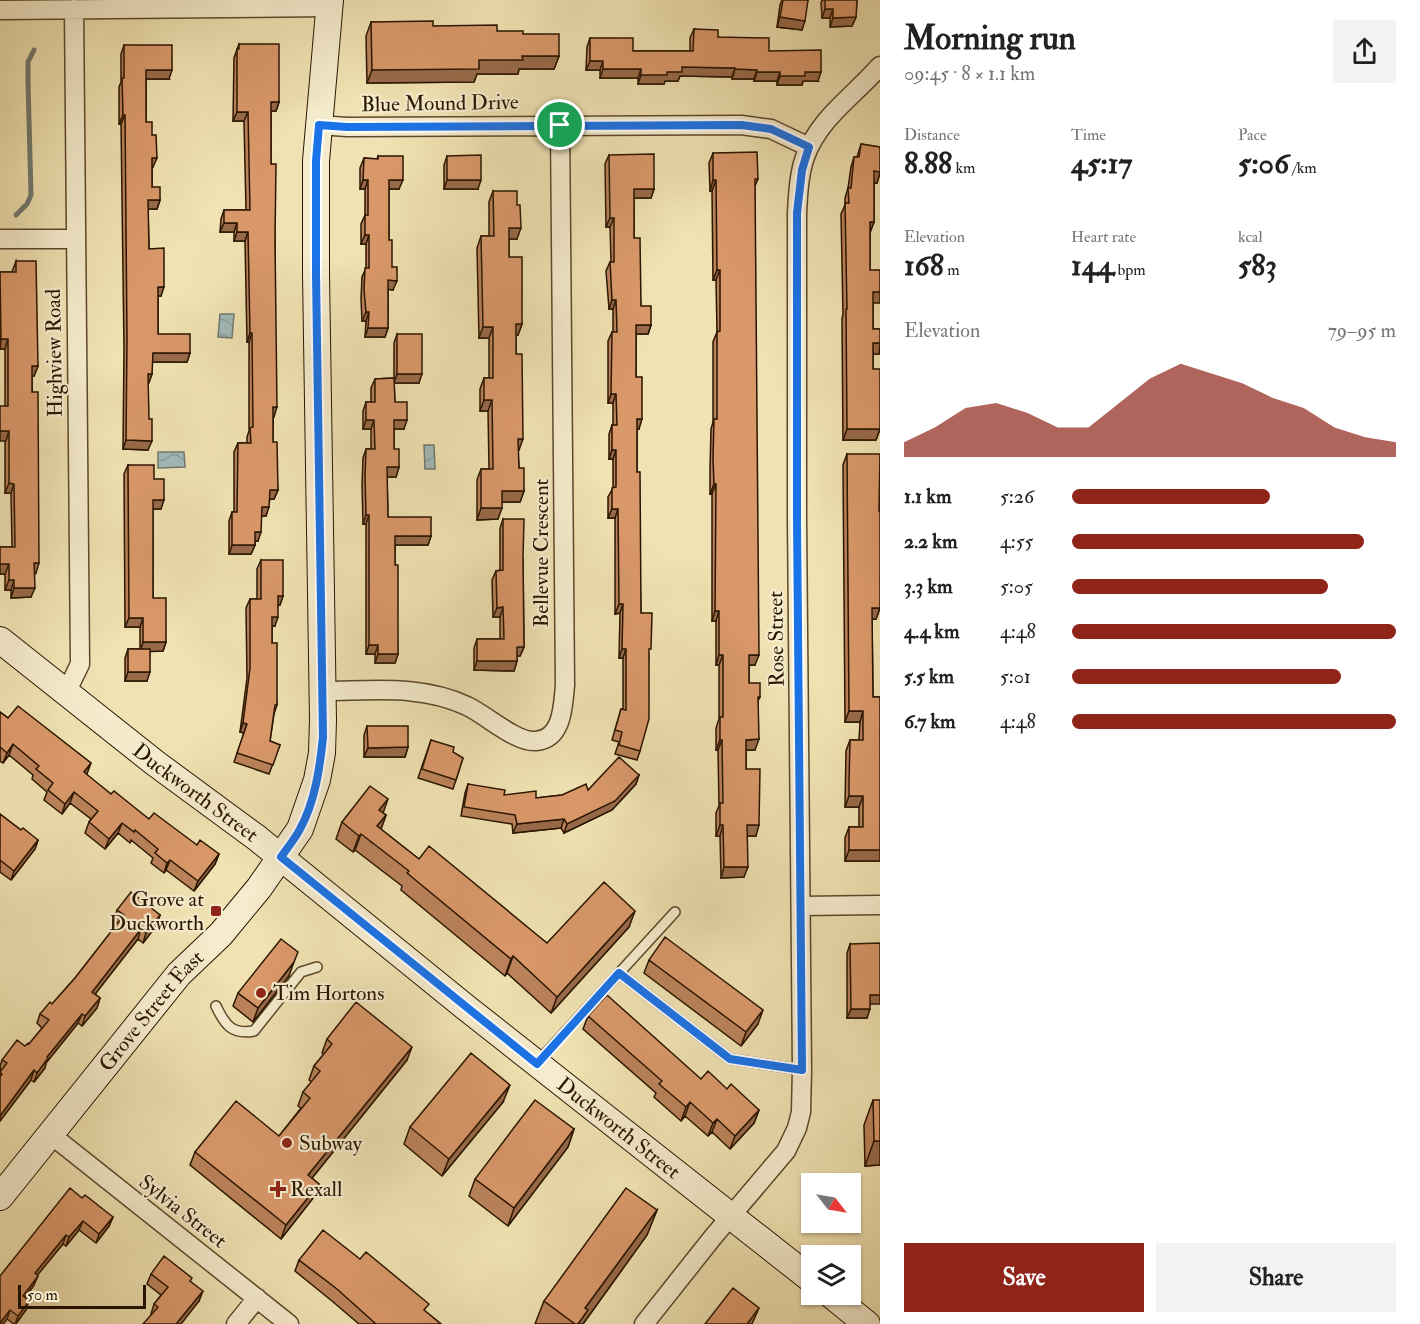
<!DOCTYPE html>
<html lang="en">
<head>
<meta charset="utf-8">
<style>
	body { margin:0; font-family:"IM FELL Double Pica",serif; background:#f2f2f2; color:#222; height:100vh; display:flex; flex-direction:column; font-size:22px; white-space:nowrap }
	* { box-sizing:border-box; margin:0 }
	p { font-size:20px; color:#767676 }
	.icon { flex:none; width:33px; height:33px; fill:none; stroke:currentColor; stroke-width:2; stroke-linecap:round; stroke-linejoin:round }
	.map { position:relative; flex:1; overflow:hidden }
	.side { display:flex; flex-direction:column; background:#fff; width:540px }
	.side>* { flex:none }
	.needle { width:39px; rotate:121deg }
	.buttons { position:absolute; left:801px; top:1173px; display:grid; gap:12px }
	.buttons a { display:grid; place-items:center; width:60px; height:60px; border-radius:0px; background:#fff; box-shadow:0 2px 4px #0004; font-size:30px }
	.scale { position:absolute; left:18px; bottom:15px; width:128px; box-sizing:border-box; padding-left:6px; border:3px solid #2a1500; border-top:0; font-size:16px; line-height:21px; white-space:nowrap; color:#2a1500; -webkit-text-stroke:4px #f5eccd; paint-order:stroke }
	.pin { position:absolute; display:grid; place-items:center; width:51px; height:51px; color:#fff; margin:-26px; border:3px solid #fff; border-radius:50%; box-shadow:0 2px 6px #0007 }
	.round { display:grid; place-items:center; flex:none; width:63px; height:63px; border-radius:0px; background:#f2f2f2 }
	.headline { display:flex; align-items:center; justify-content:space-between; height:102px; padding:0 24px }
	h1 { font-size:33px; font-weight:800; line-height:45px }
	.stats { display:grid; grid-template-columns:repeat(3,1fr); gap:9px; height:102px; padding:6px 24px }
	.stats div { display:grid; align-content:center }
	.stats b { font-size:30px; font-weight:800 }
	.stats small { font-size:16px; font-weight:400 }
	.stats p { font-size:16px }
	.chart { height:168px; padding:12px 24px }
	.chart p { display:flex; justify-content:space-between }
	.chart svg { width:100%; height:108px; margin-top:6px; fill:#8f2418; opacity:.7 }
	.primary-button { display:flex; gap:12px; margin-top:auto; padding:12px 24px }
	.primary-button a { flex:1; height:69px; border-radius:0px; background:#8f2418; color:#fff; font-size:24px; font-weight:800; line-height:69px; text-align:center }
	.primary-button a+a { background:#f2f2f2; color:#222 }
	ul { padding:0 24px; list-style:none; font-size:20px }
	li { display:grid; grid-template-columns:96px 72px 1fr; align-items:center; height:45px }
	li i { height:15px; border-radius:8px; background:#8f2418 }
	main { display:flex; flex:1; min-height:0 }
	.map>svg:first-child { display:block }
	.water { fill:url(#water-waves); stroke:#71786f; stroke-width:1.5 }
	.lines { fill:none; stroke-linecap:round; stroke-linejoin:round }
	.stream { stroke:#71786f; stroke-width:5 }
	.lane-casing { stroke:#5c482c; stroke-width:12 }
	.street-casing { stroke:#5c482c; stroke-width:21 }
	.secondary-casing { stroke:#2a1500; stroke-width:28 }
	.lane { stroke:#f5eccd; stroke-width:9 }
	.street { stroke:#f5eccd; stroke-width:18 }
	.secondary { stroke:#f5eccd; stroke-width:26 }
	.wall { fill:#bb835b; stroke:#2a1500; stroke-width:1.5 }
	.shaded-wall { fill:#986a4a; stroke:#2a1500; stroke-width:1.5 }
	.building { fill:#d9986a; stroke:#2a1500; stroke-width:1.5 }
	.route-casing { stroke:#fff; stroke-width:12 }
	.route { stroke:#1a73e8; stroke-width:8 }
	.poi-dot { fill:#8f2418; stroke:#f5eccd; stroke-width:2 }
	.labels { text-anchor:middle; stroke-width:4.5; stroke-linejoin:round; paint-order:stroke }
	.street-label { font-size:21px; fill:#2a1500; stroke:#f5eccd }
	.poi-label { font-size:21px; fill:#2a1500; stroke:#f5eccd; text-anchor:start }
</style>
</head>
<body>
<main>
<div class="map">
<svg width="880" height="1324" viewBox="0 0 880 1324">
	<defs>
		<pattern id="water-waves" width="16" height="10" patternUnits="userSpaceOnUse" patternTransform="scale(1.5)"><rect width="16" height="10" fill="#a1bab9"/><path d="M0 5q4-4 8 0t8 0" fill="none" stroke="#8b9f9d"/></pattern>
	</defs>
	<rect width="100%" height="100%" fill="#f0e2b2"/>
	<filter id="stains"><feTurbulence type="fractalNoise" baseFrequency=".00333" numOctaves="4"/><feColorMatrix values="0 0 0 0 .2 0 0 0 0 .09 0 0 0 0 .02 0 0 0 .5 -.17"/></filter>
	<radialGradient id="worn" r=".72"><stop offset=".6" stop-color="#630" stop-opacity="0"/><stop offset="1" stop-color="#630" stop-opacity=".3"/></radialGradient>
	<path class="water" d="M220,314H234L232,338L218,337Z
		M424,445H434L435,469H425Z
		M158,452H184L185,467L158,468Z"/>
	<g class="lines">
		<path class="stream" d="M16,215L27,204L31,195L28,82V62L34,50"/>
		<defs>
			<path id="lane" d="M619,973L730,1059L802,1070
				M216,1006C225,1025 232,1035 254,1031L301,972L317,967
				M537,1063L675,912"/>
			<path id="street" d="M0,10L330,7
				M319,125L347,127L741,125L771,129L809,147
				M0,239H76
				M322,691C371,691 421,684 467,706C485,714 516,743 536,741C563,739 563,705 565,685L560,125
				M66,693L80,664L74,9
				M801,906L880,905
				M50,1134L289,1324
				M236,1324L257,1298
				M644,1324L713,1237L786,1151L797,1128L801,1112L802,1070L797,519V213C798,194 799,174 805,157C819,118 854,96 880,66"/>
			<g id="secondary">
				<path id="s1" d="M0,640L155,763L257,838L469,1010L812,1280"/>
				<path id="s2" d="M0,1197L179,974L221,934L259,888L300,829L317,780L322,753L323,720L316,274V161L330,0"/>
				<path d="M830,1294L867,1324"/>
			</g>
		</defs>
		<use href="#lane" class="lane-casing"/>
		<use href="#street" class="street-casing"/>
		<use href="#secondary" class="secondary-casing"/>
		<use href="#lane" class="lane"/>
		<use href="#street" class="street"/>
		<use href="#secondary" class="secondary"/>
	</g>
	<path class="wall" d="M782,0H808L802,30L777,27L780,5Z
		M822,0H857L856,17L852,26L830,27V18H822L821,3Z
		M371,22L433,26L523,34L559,56L554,69H519L518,74H477L474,82L367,83L366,36Z
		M694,29L718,37L769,51L818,81H803L802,85H777V81H754V79H732V77L680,76L678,81H665L664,84H638V78H600V70H586L587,47L590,38L633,51H690V38Z
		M239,44L279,102L276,111H271V164L275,240L273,442L278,490L274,499H270L266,516H261L258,541H255V545L251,554H229V521L232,512H234V452L238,443H247V437L249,431V342H247L245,241H234V232H220L221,219L224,210H246L244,121H233L234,58Z
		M124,45L169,79H146V122L153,167H152V187L160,200L157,209H148L149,249L161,296H158V334L190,353L187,362H152V374L148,383V450L123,449L124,348L121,124H119V87L121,82V54Z
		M861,144L880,147V174L877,183L874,182V222L870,232V270L873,303V329H880V352L879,354H873V369L880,429L876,440H843L842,319L843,314L841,214L845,205V198L848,188L851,167L854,157H857Z
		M713,153L758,179L755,186V665H749V683L760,697L758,701L755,750H746V769L756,836H747L744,877L721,878L720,836H716V813L719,806L718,750H716V728L719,719V665H716V621H712V494H710V469L711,429L713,422V342L717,332L716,280H713L712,191H710L709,163Z
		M609,155L654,189L651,198H634V238L641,306L651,325L648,334H636V377L639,429H637V472L641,613L649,657L640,751L637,760L615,754L619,742L612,740L621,709H623V658H619L620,613L615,614V518H608V497L613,488V459H609V434L612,425H613V403H608V341L612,332H613V309H609L606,271L610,262H611L610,227H606L605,164Z
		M378,156L399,189H389V240L393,290L388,289V328L385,337H365L366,321H362L361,299L362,277L366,268V244H361V224L365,215V189H360V168L364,158L377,159Z
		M447,156L478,189H444V165Z
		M493,191L517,239H509V257L522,324L518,335H516V354L519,450H518L519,468L524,491L520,502H502L498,519L477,520V480L481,469H489L488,411H480V389L484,378H489V338H479L477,248L481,236H489V202Z
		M16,261L38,366L34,376H32L36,573H35L31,597L11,598V590H5V574H0V547H12L11,493H5V349H0V272H12Z
		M397,334L419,383H394L395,402L404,429H394V449L399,467L396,477H387L388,517L431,536L428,545H395V565L398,654L395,663H375V654H366V524H363L362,485L363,458L366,449H371V429H363V411L366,402H371V388L375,379L394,378V343Z
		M847,454L880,491H879L880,608L876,619H872L873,697H880V861H845V838L849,827H859V807H845L846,751L850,740H859L860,722H845L843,465Z
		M128,465L154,479L161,509H153V598L166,642L163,651H150L147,681H125V658L128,649H140V627H125L124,474Z
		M503,519L523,559L524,647L520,656H517V661L514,671L474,670V648L477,639H500V617H493L492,580L496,571L500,570V528Z
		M261,560L283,596L280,605H278L275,626H272V643L277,705L274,714L270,741L280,745L269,774L234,762L244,733L240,732L247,678L246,608L250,599H257V569Z
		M0,712L87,774L86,775L111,794L149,819L197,845L219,854L215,864L194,891L166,870L164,873L151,863L153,858L131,840L130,843L118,833L105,849L85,833L89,822L91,819L70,803L62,814L44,800L47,792L32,779L33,775L9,755L3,763L0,761Z
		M367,726L408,747L405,757H364V735Z
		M431,740L463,758L453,789L418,778Z
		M639,775L636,784L612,810L564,833L561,828L513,833L512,824L461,816L465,793L468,784L504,795L536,798L562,795L588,790Z
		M383,813L386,815L381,829L419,859L547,943L629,927L551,1013L507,973L505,976L401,890L402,886L355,850L353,852L336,839L342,822Z
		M0,814L21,830L38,840L35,849L11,880L0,872Z
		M117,910L160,915L157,925L143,943L138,939L95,994L100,998L97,1008L82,1026L78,1023L46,1063L45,1068L34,1082L31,1080L0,1121V1072L1,1071L0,1066L2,1060L29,1044L42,1028L37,1023L40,1014L52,1004L75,978L118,923L114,920Z
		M850,944L870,1004L867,1018H847V953Z
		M649,960L758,1024L741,1046L644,973Z
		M289,976L253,1022L233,1006L238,993Z
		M588,1016L701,1079L727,1089L759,1110L754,1123L730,1149L712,1132L708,1136L685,1116L681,1121L654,1097L656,1093L583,1029Z
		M327,1039L407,1060L312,1178L319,1184L314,1197L281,1239L190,1165L195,1152L279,1136L301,1108L298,1106L303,1092L312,1082L309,1080L314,1066L324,1054L322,1053Z
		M873,1100L880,1165L865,1166L864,1125Z
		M503,1102L442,1176L404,1144L410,1127Z
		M574,1129L568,1147L508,1226L469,1196L475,1179Z
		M82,1198L113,1217L109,1226L96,1243L79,1230L66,1246L63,1244L37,1275L34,1285L25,1298L26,1310L16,1324H14L7,1319L3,1324H0Z
		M657,1210L647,1235L583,1324H535L544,1301Z
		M299,1260L426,1312L441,1324H359L332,1301L295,1271Z
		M151,1274L191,1282L199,1301L151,1314L154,1304L161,1295L147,1284Z"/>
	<path class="shaded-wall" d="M825,9H833L830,18H822Z
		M780,17L805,21L802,30L777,27Z
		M856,17L852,26L830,27L833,18Z
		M522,56H559L554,69H519L518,74H477L474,82L367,83L372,70Z
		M590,61H603L600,70H586Z
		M682,67L735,68L732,77L680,76L678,81H665L664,84H638L641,75L667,72Z
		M603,69H641L638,78H600Z
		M735,69L757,70L754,79H732Z
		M146,70H172L169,79H142Z
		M757,72H780L777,81H754Z
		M805,72H821L818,81H803L802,85H777L780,76Z
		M271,102H279L276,111H268Z
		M237,112H248L244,121H233Z
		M123,115H125L121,124H119Z
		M152,158H157L153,167H149Z
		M874,171L880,172L877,183L870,182Z
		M363,180H368L365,189H360Z
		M389,180H403L399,189H386Z
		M447,180H481L478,189H444Z
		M713,180H716L712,191H710Z
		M634,189H654L651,198H631Z
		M148,200H160L157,209H145Z
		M610,218H614L610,227H606Z
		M870,222H874L870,233Z
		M224,223H237L234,232H220Z
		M509,228H521L517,239H505Z
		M237,232H248L245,241H234Z
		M365,235H369L366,244H361Z
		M717,270H720L716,280H713Z
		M388,280L397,281L393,290L385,289Z
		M158,287H164L161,296H155Z
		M873,292H880V303H869Z
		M612,300H616L613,309H609Z
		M366,312H369L366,321H362Z
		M516,324H522L518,335H512Z
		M636,325H651L648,334H633Z
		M483,327H493L489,338H479Z
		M368,328H388L385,337H365Z
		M250,333H252L249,342H247Z
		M1,339H8L5,349H0Z
		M873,343H880L879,354H869Z
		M153,353H190L187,362H149Z
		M32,366H38L34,376H28Z
		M148,374H152L149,383H145Z
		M397,374H422L419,383H394Z
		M611,394H616L613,403H608Z
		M484,400H492L488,411H480Z
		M273,407H277L274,417H270Z
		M637,419H642L639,429H634Z
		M366,420H374L371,429H363Z
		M394,420H407L404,429H391Z
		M847,429H880L876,440H843Z
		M0,431H9L6,441H0Z
		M518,439H523L519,450H514Z
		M126,440L152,441L148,450L123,449Z
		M612,450H616L613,459H609Z
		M387,467H399L396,477H384Z
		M9,483L14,484L11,493H5Z
		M714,484H716L712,494H710Z
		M270,490H278L274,499H266Z
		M502,491H524L520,502H498Z
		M153,500H164L161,509H149Z
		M262,507H269L266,516H258Z
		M481,508H502L498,519L477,520Z
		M612,509H618L615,518H608Z
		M366,515H369L366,524H363Z
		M255,532H261L258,541H251Z
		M395,536H431L428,545H392Z
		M232,545H255L251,554H229Z
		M34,563H39L36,573H31Z
		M0,564H9L5,574H0Z
		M9,580H14L11,590H5Z
		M14,588H35L31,597L11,598Z
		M278,596H283L280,605H275Z
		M619,604H623L620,613L615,614Z
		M503,607L500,617H493L497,608Z
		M872,608H880L876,619H868Z
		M715,611H719L716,621H712Z
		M272,617H278L275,626H269Z
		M129,618H143L140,627H125Z
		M143,642H166L163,651L140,652Z
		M369,645H378L375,654H366Z
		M517,647H524L520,656H514Z
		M622,649H626L623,658H619Z
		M378,654H398L395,663H375Z
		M719,655H723L719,665H716Z
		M749,655H759L755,665H745Z
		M477,661H517L514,671L474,670Z
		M128,672H150L147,681H125Z
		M849,711H863L860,722H845Z
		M243,723L247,724L244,733L240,732Z
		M759,739L755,750H742L746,740Z
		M720,740H722L718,750H716Z
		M13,744L9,755L3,763L7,753Z
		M408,747L405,757H364L368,748Z
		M91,763L87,774L80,783L84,772Z
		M639,775L636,784L612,810L564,833L567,824Z
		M74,792L70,803L62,814L65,804Z
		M849,796H863L859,807H845Z
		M388,799L382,816L379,810Z
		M386,815L380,832L371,843L377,826Z
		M564,819L561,828L513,833L517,824Z
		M122,823L118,833L105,849L109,839Z
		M720,825H723L720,836H716Z
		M747,825H759L756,836H743Z
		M361,834L355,850L353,852L359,836Z
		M38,840L35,849L11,880L14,871Z
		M849,850H880V861H845Z
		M219,854L215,864L194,891L198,881Z
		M170,860L166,870L164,873L167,863Z
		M724,867H748L744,877L721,878Z
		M635,911L629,927L551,1013L557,997Z
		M160,915L157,925L143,943L146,933Z
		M141,929L138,939L89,1002L92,992Z
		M513,956L507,973L505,976L511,959Z
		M294,962L289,976L253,1022L258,1008Z
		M870,995H880V1004H867Z
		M100,998L97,1008L82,1026L85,1016Z
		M851,1009H870L867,1018H847Z
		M763,1010L758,1024L741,1046L746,1032Z
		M82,1014L78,1023L46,1063L45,1068L34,1082L37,1073L47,1057Z
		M412,1047L407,1060L304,1188L308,1175Z
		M34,1070L31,1080L0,1121V1116Z
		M510,1085L503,1102L442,1176L449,1159Z
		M690,1102L685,1116L681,1121L686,1107Z
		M759,1110L754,1123L730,1149L735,1136Z
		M717,1119L712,1132L708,1136L713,1123Z
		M574,1129L568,1147L508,1226L514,1208Z
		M874,1141H880V1165L865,1166Z
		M319,1184L314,1197L281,1239L286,1225Z
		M657,1210L647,1235L583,1324H578L585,1308Z
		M113,1217L109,1226L96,1243L99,1234Z
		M83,1221L79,1230L66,1246L69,1237Z
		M66,1235L63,1244L31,1283L35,1273Z
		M38,1276L34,1285L19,1305L23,1296Z
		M203,1291L199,1301L181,1324H176Z
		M29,1301L26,1310L15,1324L18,1316Z
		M759,1308L752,1324H747Z
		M10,1310L7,1319L3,1324H0V1323Z"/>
	<path class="building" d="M783,0H808L805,21L780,17Z
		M825,0H857L856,17L833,18V9H825Z
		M433,21V26L497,25V31H523V34H559V56H522L523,60H479V69L372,70L371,22Z
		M694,29L718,30V37L769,38V51L821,50V72H805V76H780V72H757V70L735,69V68L682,67V72H667V75H641V69H603V61H590V38H633V51H693Z
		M239,44H279V102H271V164H276L275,240L277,407H273V442H277L278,490H270L269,507H262L261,532H255V545H232V512H237L238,443H251L250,428L253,427L252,333H250L248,232H237V223H224V210H250L248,112H237V49H239Z
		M124,45H172V70H146V122H152V135H156L157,158H152V187H160V200H148L149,249L164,248V287H158V334H190V353H153L152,374H148L149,419H152V441L126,440L127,339L125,115H123L122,78H124Z
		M861,144L880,147V172L874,171V222H870V270H880V292H873V329H880V343H873V369H880V429H847L846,309H847L845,203H849L848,188H851L854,157H859Z
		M757,152L758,179H755L759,655H749V683H760V697H758L759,739L746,740V769H760L759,825H747L748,867H724L723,825H720V803H723L722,740H720V717H723V655H719V611H715L716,484H714L713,459L714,419H717V332L720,331V270H717L716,180H713V153Z
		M654,154V189H634V238H640L641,306H651V325H636V377H642V419H637V472H640L641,613H652L651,649H649V719L640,751L619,745L622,732L615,730L621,709L626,710V649H622L623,604H619L618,509H612V488L616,487V450H612V425H617L616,394H611L612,332H617L616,300H612L610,262H614V218H610L609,155Z
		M481,155V180H447V156Z
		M378,156H403V180H389V240H392V267H397V281L388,280V328H368L369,312H366L364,290L365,268H369V235H365V215H368V180H363L364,158L378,159Z
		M493,191H517V205H520L521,228H509V257H522V324H516V354H522L523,439H518L519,468H524V491H502V508H481V469H493L492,400H484V378H493V327H483L481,236H494Z
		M16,261H36L38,366H32V392H38L39,563H34L35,588H14V580H9V564H0V547H15L14,484L9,483V431H0V406H8V339H1L0,272H16Z
		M397,334H422V374H397Z
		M394,378L395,402H407V420H394V449H399V467H387L388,517H431V536H395V565H398V654H378V645H369V515H366L365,476L366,449H375L374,420H366V402H375V379Z
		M847,454H880L879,511H880V608H872L873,697H880V850H849V827H863V796H849V783L850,740H863V711H849Z
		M128,465H154V479H164V500H153V598H166V642H143V618H129Z
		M503,519H524L523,559L524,647H517V661H477V639H504L503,607L497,608L496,571L503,570Z
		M261,560H283V596H278V617H272V643H277V705H275L270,741L280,745L273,765L237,753L247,724L243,723L250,668V599H261Z
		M128,649H150V672H128Z
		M18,706L91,763L84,772L111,794L114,791L149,819L154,813L197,845L200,840L219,854L198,881L170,860L167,863L155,853L158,849L135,830L134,832L122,823L109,839L89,822L98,811L74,792L65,804L48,790L53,783L36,769L39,766L13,744L7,753L0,747V712L8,718Z
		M367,726H408V747L368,748Z
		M431,740L454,747L453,752L463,758L456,780L422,769Z
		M619,757L639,775L615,801L567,824L564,819L517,824L515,815L464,807L468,784L505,790L504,795L536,791V798L562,795L586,784L588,790Z
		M370,786L388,799L379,810L386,815L377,826L419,859L429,846L547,943L604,882L635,911L557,997L513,956L511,959L407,873L409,871L361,834L359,836L342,822Z
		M0,814L21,830L23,828L38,840L14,871L0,860Z
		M131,892L160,915L146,933L141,929L92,992L100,998L85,1016L82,1014L47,1057L48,1058L37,1073L34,1070L0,1116V1077L2,1074L0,1072L7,1063L2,1060L17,1040L25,1046L28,1043L29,1044L49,1020L40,1014L50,1002L52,1004L75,978L124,915L117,910Z
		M665,937L763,1010L746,1032L649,960Z
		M281,939L298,952L294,962L258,1008L238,993Z
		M880,943V995H870V1009H851L850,944Z
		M607,995L701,1079L708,1071L727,1089L731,1084L759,1110L735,1136L717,1119L713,1123L690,1102L686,1107L659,1084L662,1081L588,1016Z
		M356,1002L412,1047L308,1175L319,1184L286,1225L195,1152L236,1101L279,1136L310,1098L303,1092L320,1071L314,1066L332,1044L327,1039Z
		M471,1053L510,1085L449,1159L410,1127Z
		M535,1100L574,1129L514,1208L475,1179Z
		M873,1100H880V1141H874Z
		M70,1188L82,1198L85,1195L113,1217L99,1234L83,1221L69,1237L66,1235L35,1273L38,1276L23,1296L29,1301L18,1316L10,1310L0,1323V1276Z
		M626,1188L657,1210L585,1308L588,1310L578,1324H575L544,1301Z
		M323,1230L360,1259L366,1252L429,1304L424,1310L441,1324H376L337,1289L299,1260Z
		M164,1256L192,1278L190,1281L203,1291L176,1324H143L158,1307L154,1304L168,1287L151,1274Z
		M733,1288L759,1308L747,1324H705Z"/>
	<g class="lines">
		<defs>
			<path id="route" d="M319,125L347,127L741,125L771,129L809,147L802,170L797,213V519L802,1070L730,1059L619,973L537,1064L281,857C287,848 295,839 300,829C315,802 320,767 323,737L316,274V161Z"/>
		</defs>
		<use href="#route" class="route-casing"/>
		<use href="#route" class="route"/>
	</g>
	<g class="poi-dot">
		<rect x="210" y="905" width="12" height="12" rx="3"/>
		<circle cx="261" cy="993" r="6"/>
		<circle cx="287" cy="1143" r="6"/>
		<path d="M275 1180h6v6h6v6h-6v6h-6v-6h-6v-6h6z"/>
	</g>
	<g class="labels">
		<g class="street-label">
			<text transform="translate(440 103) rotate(-1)" y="7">Blue Mound Drive</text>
			<text transform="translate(54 353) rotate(-91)" y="7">Highview Road</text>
			<text transform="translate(541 553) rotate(-90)" y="7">Bellevue Crescent</text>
			<text transform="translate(776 639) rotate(-91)" y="7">Rose Street</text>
			<text dy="7" stroke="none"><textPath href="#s1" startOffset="248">Duckworth Street</textPath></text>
			<text dy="7" stroke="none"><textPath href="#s2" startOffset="240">Grove Street East</textPath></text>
			<text dy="7" stroke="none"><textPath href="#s1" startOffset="788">Duckworth Street</textPath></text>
			<text transform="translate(183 1211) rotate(38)" y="7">Sylvia Street</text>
		</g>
		<g class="poi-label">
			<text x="204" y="906" text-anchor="end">Grove at<tspan x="204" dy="24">Duckworth</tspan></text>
			<text x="273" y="1000">Tim Hortons</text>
			<text x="299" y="1150">Subway</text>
			<text x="290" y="1196">Rexall</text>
		</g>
	</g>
	<rect width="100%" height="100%" filter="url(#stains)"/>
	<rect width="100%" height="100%" fill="url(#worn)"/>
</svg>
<div class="buttons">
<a><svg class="needle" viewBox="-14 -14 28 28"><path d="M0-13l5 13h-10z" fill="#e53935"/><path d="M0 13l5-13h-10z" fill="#767676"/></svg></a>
<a><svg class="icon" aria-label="layers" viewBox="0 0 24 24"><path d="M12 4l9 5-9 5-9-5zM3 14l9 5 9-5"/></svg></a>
</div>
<div class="scale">50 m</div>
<div class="pin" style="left:560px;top:125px;background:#1e9e55"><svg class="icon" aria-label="arrive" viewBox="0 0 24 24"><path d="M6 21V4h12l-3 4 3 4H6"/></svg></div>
</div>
<section class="side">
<div class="headline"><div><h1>Morning run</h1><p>09:45 · 8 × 1.1 km</p></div><a class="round"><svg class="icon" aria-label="share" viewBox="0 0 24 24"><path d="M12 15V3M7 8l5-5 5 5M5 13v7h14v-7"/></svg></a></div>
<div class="stats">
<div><p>Distance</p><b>8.88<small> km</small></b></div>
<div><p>Time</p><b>45:17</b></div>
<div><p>Pace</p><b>5:06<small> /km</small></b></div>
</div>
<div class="stats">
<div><p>Elevation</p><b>168<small> m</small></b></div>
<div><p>Heart rate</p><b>144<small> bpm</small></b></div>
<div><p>kcal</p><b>583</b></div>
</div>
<div class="chart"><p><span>Elevation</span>79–95 m</p>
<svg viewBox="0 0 160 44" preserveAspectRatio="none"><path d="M0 44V38L10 32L20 24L30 22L40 26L50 32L60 32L70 22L80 12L90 6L100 10L110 14L120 20L130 24L140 32L150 36L160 38V44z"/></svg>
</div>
<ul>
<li><b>1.1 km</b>5:26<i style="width:61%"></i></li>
<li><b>2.2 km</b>4:55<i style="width:90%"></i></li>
<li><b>3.3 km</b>5:05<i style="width:79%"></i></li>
<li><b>4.4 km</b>4:48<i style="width:100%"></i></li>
<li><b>5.5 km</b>5:01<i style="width:83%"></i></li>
<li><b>6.7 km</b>4:48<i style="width:100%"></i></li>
</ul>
<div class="primary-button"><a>Save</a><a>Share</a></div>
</section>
</main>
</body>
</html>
